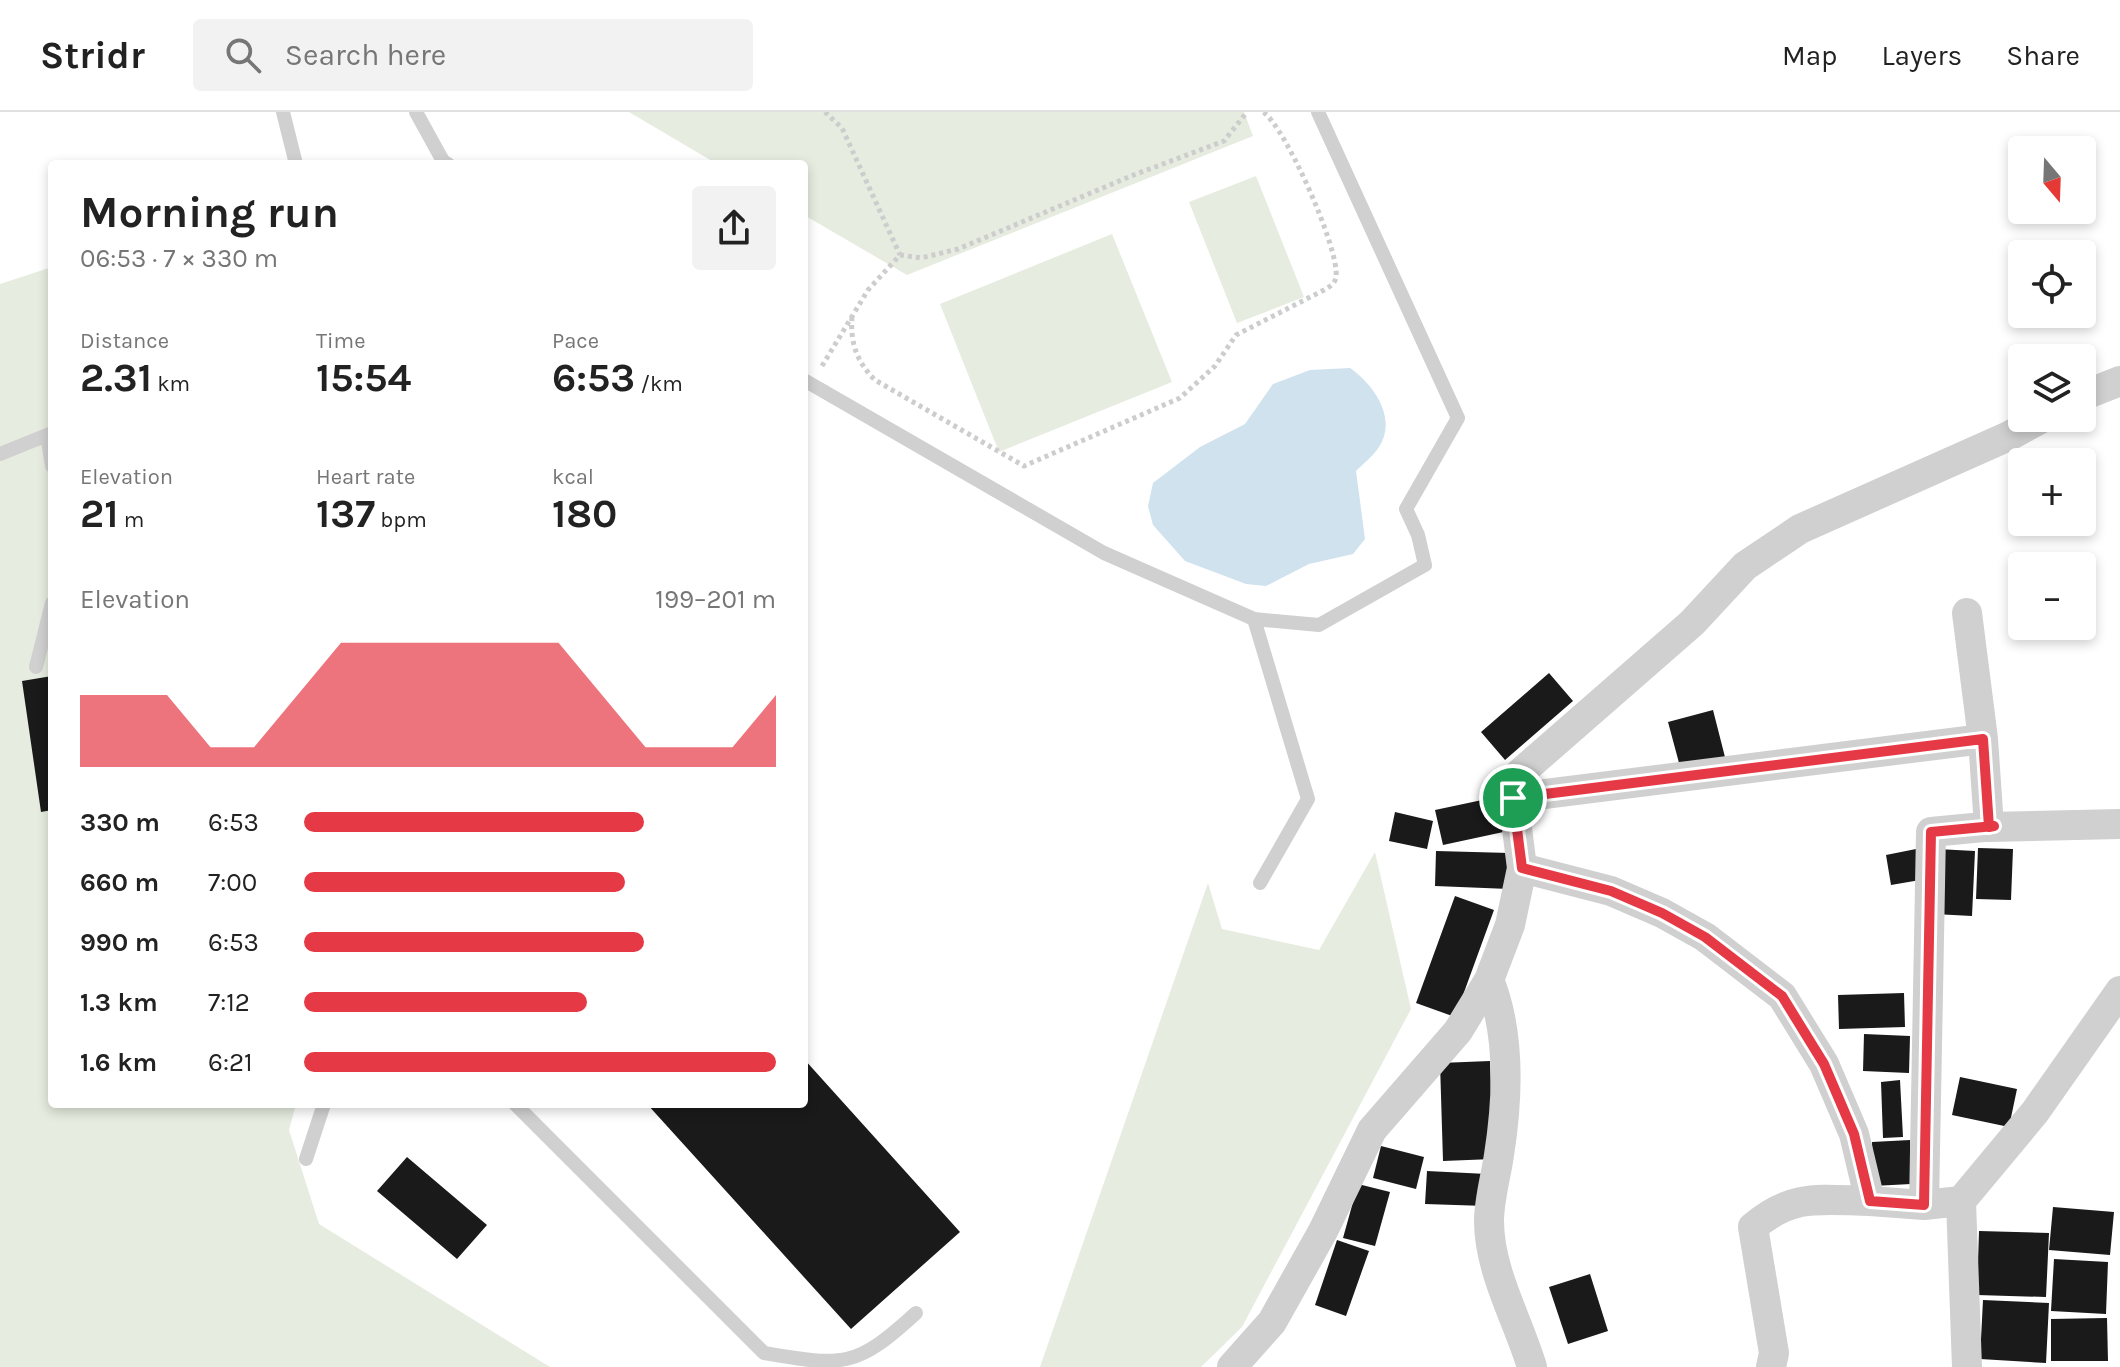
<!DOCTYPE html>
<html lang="en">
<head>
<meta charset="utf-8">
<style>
	body { margin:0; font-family:Karla,sans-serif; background:#f2f2f2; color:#222; height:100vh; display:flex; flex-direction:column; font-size:30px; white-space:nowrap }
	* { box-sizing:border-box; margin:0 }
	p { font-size:26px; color:#767676 }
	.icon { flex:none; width:44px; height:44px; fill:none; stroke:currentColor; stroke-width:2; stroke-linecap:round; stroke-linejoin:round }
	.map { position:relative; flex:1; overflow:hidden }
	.details { position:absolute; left:48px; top:48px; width:760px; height:948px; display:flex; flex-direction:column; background:#fff; border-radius:8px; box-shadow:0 4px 12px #0003 }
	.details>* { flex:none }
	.needle { width:52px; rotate:161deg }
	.tools { position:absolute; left:2008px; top:24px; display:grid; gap:16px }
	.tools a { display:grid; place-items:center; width:88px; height:88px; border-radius:8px; background:#fff; box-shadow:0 4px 12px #0003; font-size:40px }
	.pin { position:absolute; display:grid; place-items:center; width:68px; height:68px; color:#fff; margin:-34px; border:4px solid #fff; border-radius:50%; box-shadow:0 2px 8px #0007 }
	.round { display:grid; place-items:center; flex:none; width:84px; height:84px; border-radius:8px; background:#f2f2f2 }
	.summary { display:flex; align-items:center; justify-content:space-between; height:136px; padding:0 32px }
	h1 { font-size:44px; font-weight:700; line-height:60px }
	.metrics { display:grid; grid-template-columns:repeat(3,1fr); gap:12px; height:136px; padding:8px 32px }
	.metrics div { display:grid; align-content:center }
	.metrics b { font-size:40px; font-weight:700 }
	.metrics small { font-size:22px; font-weight:400 }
	.metrics p { font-size:22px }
	.chart { height:224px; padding:16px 32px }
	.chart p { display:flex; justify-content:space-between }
	.chart svg { width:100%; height:144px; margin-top:8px; fill:#e63946; opacity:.7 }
	ul { padding:0 32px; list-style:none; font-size:26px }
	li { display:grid; grid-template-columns:128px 96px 1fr; align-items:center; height:60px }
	li i { height:20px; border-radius:10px; background:#e63946 }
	header { display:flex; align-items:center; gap:48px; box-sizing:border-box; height:112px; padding:0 40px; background:#fff; border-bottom:2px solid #e0e0e0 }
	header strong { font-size:38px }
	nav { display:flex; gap:44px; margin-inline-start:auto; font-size:28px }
	.search { width:560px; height:72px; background:#f2f2f2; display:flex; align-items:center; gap:20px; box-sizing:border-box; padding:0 28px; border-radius:8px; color:#767676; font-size:30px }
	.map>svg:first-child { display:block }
	.green { fill:#e6ecdf }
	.water { fill:#cfe2ee }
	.building { fill:#1a1a1a }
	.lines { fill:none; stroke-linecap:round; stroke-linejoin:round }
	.path { stroke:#cdcdcd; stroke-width:5; stroke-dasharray:4 4; stroke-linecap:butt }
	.lane { stroke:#d0d0d0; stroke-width:14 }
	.street { stroke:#d0d0d0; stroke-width:30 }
	.route-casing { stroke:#fff; stroke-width:16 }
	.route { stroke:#e63946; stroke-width:10 }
</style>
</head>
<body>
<header>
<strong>Stridr</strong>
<div class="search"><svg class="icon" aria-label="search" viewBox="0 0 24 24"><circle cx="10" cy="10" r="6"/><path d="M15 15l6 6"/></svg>Search here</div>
<nav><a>Map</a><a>Layers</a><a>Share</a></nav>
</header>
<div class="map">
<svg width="2120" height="1255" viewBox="0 0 2120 1255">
	<rect width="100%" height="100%" fill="#fff"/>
	<path class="green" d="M629,0H1244L1253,24L907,163L804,103V52H717Z
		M1256,64L1304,185L1237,211L1189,90Z
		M1112,122L1172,270L999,340L940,192Z
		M52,155V992H296L289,1018L319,1112L550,1255H0V172Z
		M1375,740L1411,897L1242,1215L1201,1255H1040L1208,771L1222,817L1319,838Z"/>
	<path class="water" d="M1350,256C1373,272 1398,306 1379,335C1373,344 1364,351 1356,359L1365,427L1353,442L1309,452L1266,474L1246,472L1185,449L1153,413L1148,394L1153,371L1200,335L1245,312L1273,272L1310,258Z"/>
	<path class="building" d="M1549,561L1573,589L1505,648L1481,620Z
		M52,564V698L41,700L22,569Z
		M1713,598L1726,649L1682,662L1668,610Z
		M1501,684L1508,719L1443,733L1435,698Z
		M1395,700L1433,709L1427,737L1389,729Z
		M1921,736L1926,767L1891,773L1886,743Z
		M1978,736L2013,737L2011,788L1976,787Z
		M1937,737L1975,739L1972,804L1934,802Z
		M1436,739L1510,741L1509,777L1435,774Z
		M1455,784L1494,798L1455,905L1416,891Z
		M1904,881L1905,915L1839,917L1838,883Z
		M1864,922L1910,924L1909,961L1863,959Z
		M804,947L960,1120L851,1217L647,992H804Z
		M1490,949L1493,1047L1443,1049L1440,951Z
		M1960,965L2017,977L2009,1015L1952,1003Z
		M1900,968L1903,1025L1883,1026L1881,970Z
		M1910,1028L1911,1072L1873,1074L1872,1030Z
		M1381,1034L1424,1045L1416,1077L1373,1066Z
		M407,1045L487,1113L457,1147L377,1079Z
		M1427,1059L1487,1062L1486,1094L1425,1092Z
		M1358,1072L1390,1080L1375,1134L1343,1126Z
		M2053,1095L2114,1100L2110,1143L2049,1138Z
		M1979,1119L2049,1121L2046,1185L1977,1183Z
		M1337,1128L1369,1139L1346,1204L1315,1193Z
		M2054,1147L2108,1150L2106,1202L2051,1199Z
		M1590,1162L1608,1219L1568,1232L1549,1175Z
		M1983,1188L2049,1191L2046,1251L1980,1247Z
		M2107,1206L2108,1249H2051V1207Z"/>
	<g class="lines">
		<path class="path" d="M825,0L842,16L900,143
			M900,143L921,146L958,137L1131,64L1224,29L1247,0
			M852,205C850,231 857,250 875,268L1024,354L1180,286L1215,254L1236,223L1324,178C1329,175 1335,172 1336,165C1340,138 1285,14 1263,0
			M822,254L868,178L900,143"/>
		<path class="lane" d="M283,0L296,52
			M416,0L443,49L448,52
			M804,268L1104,441L1254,507L1319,513L1425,453L1418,423L1406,397L1458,306L1318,0
			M47,323L52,354
			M0,342L52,321
			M1254,507L1308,687L1260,771
			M36,555L52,491
			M515,992L764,1241C845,1255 857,1255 916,1201
			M306,1047L324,992"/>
		<path class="street" d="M2082,284L2120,269
			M1967,501L1983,627L1989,715L2120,712
			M1513,686L1983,627
			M1522,756L1611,779L1662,801L1705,825L1782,884L1824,952L1854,1022L1870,1089L1924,1093L1961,1089L2035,1000L2120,879
			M1489,868C1511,922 1508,986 1499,1043C1496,1064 1489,1088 1489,1109C1489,1159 1518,1208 1532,1255
			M1961,1089L1967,1255
			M1924,1093L1931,720L1994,714
			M1232,1255L1272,1210L1323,1119L1372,1018L1458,919L1489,868L1510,813L1522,756L1511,669L1692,511L1745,454L1800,417L2009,324L2042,306
			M1771,1255L1774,1241L1753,1115C1793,1081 1820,1088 1870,1089"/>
	</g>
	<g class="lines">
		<defs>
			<path id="route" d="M1513,686L1522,756L1611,779L1662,801L1705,825L1782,884L1824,952L1854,1022L1870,1089L1924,1093L1931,720L1994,714L1989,715L1983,627L1513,686"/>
		</defs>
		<use href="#route" class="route-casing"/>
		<use href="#route" class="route"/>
	</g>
</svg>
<div class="tools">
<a><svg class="needle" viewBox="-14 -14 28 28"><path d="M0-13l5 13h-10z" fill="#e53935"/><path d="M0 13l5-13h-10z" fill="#767676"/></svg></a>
<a><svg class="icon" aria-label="locate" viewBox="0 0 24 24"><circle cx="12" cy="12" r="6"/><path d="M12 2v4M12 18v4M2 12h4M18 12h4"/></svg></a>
<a><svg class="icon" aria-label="layers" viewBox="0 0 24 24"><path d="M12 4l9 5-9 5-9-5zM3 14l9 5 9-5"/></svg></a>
<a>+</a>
<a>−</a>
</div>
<div class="pin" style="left:1513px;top:686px;background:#1e9e55"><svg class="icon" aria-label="arrive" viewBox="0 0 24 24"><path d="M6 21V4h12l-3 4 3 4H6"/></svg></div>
<section class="details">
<div class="summary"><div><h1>Morning run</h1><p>06:53 · 7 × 330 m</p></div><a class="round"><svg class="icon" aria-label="share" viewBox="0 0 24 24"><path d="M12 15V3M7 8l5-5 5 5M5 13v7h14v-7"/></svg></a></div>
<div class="metrics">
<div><p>Distance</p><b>2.31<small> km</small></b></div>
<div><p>Time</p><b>15:54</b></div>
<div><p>Pace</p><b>6:53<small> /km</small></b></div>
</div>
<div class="metrics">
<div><p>Elevation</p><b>21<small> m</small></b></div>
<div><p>Heart rate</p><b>137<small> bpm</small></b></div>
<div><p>kcal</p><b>180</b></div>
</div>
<div class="chart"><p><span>Elevation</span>199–201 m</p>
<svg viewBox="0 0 160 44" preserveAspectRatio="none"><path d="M0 44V22L10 22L20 22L30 38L40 38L50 22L60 6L70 6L80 6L90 6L100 6L110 6L120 22L130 38L140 38L150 38L160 22V44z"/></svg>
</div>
<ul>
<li><b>330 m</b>6:53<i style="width:72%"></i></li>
<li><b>660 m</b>7:00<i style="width:68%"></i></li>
<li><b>990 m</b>6:53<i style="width:72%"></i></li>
<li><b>1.3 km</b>7:12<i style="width:60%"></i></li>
<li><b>1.6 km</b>6:21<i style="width:100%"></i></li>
</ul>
</section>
</div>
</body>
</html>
